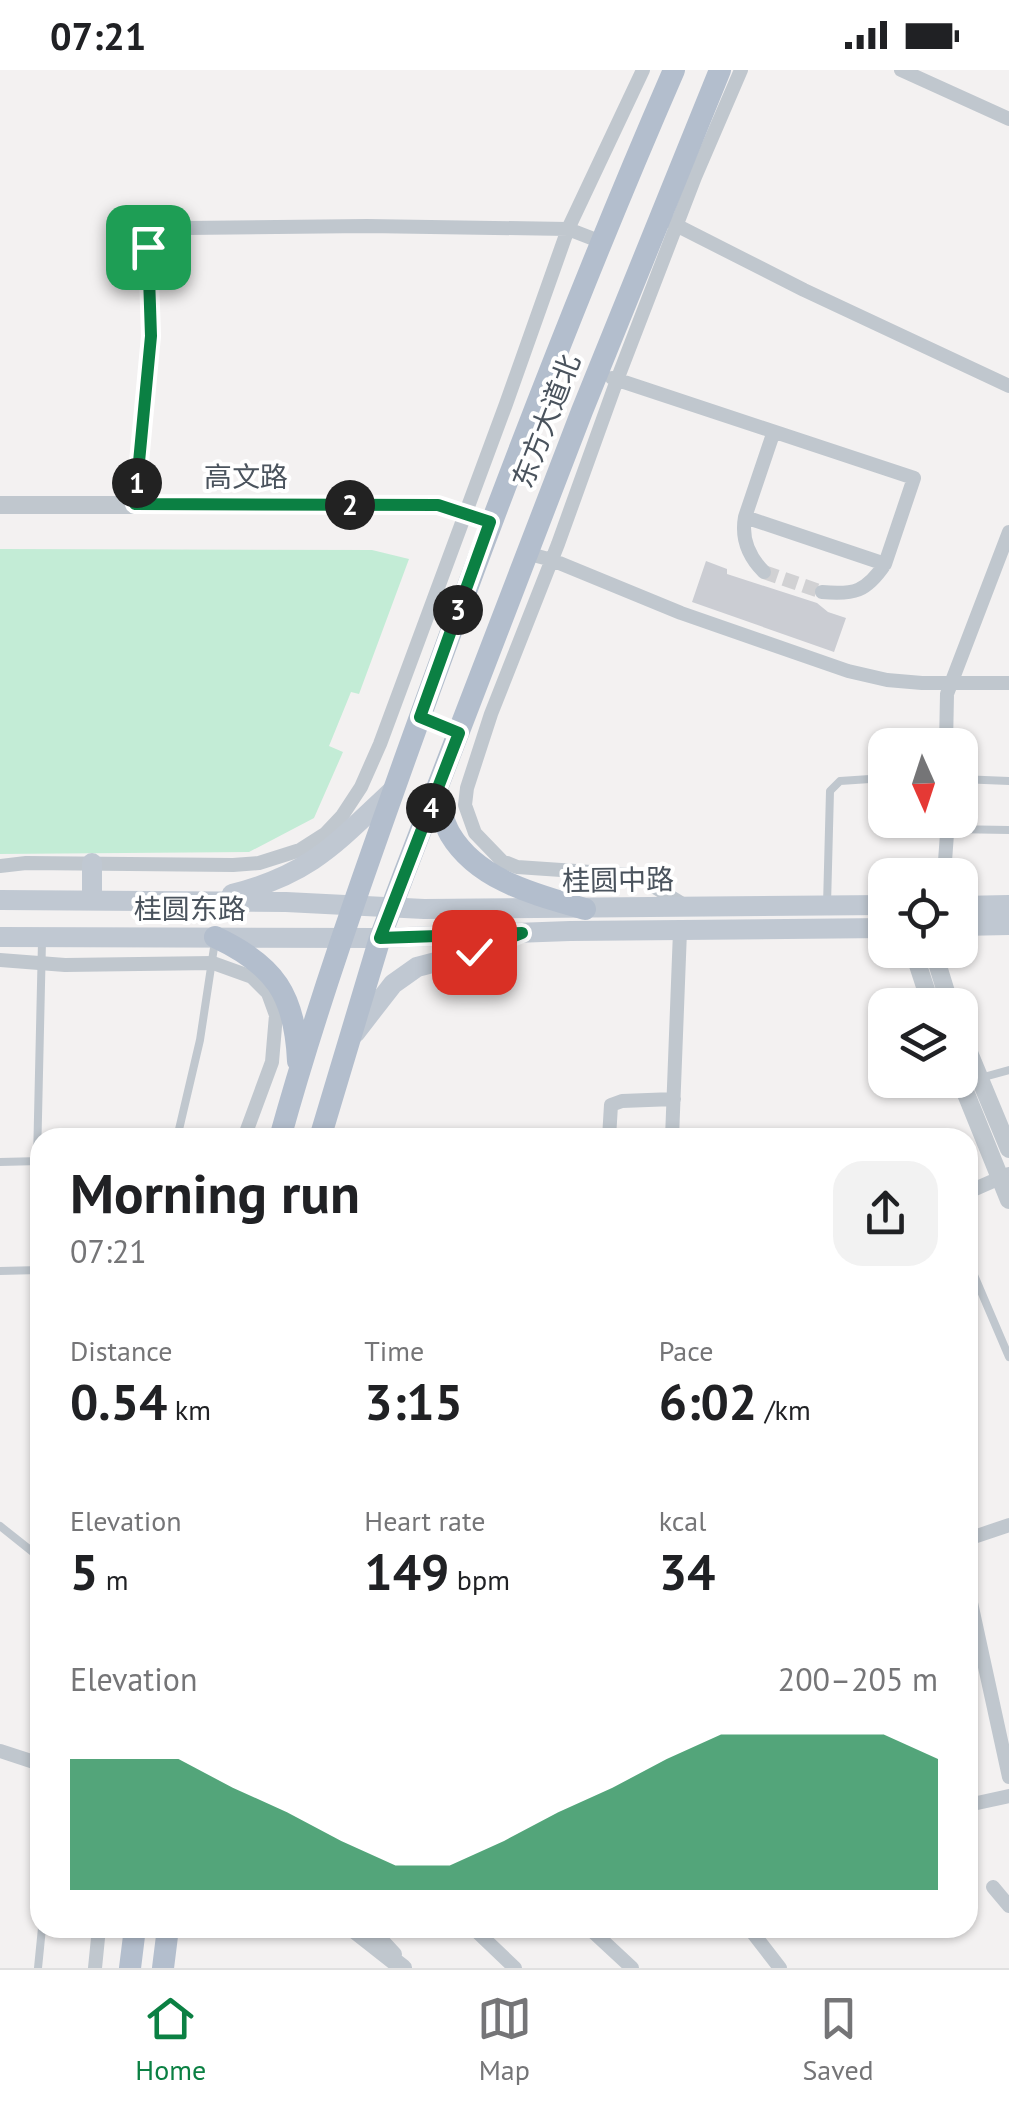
<!DOCTYPE html>
<html lang="en">
<head>
<meta charset="utf-8">
<style>
	body { margin:0; font-family:"PT Sans","Noto Sans SC",sans-serif; background:#f2f2f2; color:#202124; height:100vh; display:flex; flex-direction:column; font-size:38px; white-space:nowrap }
	* { box-sizing:border-box; margin:0 }
	p { font-size:32px; color:#757577 }
	.icon { flex:none; width:55px; height:55px; fill:none; stroke:currentColor; stroke-width:2; stroke-linecap:round; stroke-linejoin:round }
	.map { position:relative; flex:1; overflow:hidden }
	.sheet { position:absolute; left:30px; top:1058px; width:948px; height:810px; display:flex; flex-direction:column; background:#fff; border-radius:30px; box-shadow:0 2px 8px #0004 }
	.sheet>* { flex:none }
	.needle { width:65px; rotate:177deg }
	.tools { position:absolute; left:868px; top:658px; display:grid; gap:20px }
	.tools a { display:grid; place-items:center; width:110px; height:110px; border-radius:20px; background:#fff; box-shadow:0 2px 8px #0004; font-size:50px }
	.pin { position:absolute; display:grid; place-items:center; width:85px; height:85px; color:#fff; margin:-42px; border-radius:20px; box-shadow:0 5px 15px #0006 }
	.km { position:absolute; width:50px; height:50px; margin:-25px; border-radius:50%; background:#222; color:#fff; font-size:28px; line-height:50px; text-align:center }
	.round { display:grid; place-items:center; flex:none; width:105px; height:105px; border-radius:30px; background:#f2f2f2 }
	.head { display:flex; align-items:center; justify-content:space-between; height:170px; padding:0 40px }
	h1 { font-size:55px; font-weight:600; line-height:75px }
	.figures { display:grid; grid-template-columns:repeat(3,1fr); gap:15px; height:170px; padding:10px 40px }
	.figures div { display:grid; align-content:center }
	.figures b { font-size:50px; font-weight:600 }
	.figures small { font-size:28px; font-weight:400 }
	.figures p { font-size:28px }
	.chart { height:280px; padding:20px 40px }
	.chart p { display:flex; justify-content:space-between }
	.chart svg { width:100%; height:180px; margin-top:10px; fill:#0b8043; opacity:.7 }
	.status { display:flex; justify-content:space-between; align-items:center; height:70px; padding:0 50px; background:#fff; direction:ltr }
	.status svg { height:28px; fill:currentColor }
	.menu { display:flex; justify-content:space-around; align-items:center; height:140px; border-top:2px solid #e0e0e0; background:#fff; font-size:28px; color:#757577 }
	.menu a { display:grid; justify-items:center; gap:5px }
	.menu .active { color:#0b8043 }
	.map>svg:first-child { display:block }
	.grass { fill:#c3ecd6 }
	.building { fill:#cbcdd3 }
	.lines { fill:none; stroke-linecap:round; stroke-linejoin:round }
	.minor-tunnel { stroke:#d1d1d3; stroke-width:14; stroke-dasharray:14 7; stroke-linecap:butt }
	.service { stroke:#c0c7ce; stroke-width:8 }
	.minor { stroke:#c0c7ce; stroke-width:14 }
	.tertiary { stroke:#c0c7ce; stroke-width:18 }
	.secondary { stroke:#c0c8d2; stroke-width:20 }
	.primary { stroke:#b3becd; stroke-width:22 }
	.route-casing { stroke:#fff; stroke-width:20 }
	.route { stroke:#0b8043; stroke-width:12 }
	.labels { text-anchor:middle; stroke-width:8; stroke-linejoin:round; paint-order:stroke }
	.street-label { font-size:28px; fill:#4a535d; stroke:#fff }
</style>
</head>
<body>
<div class="status"><b>07:21</b><svg viewBox="0 0 49 12"><path d="M0 12V9h3v3zM5 12V6h3v6zM10 12V3h3v9zM15 12V0h3v12zM26 1h20v11H26zM47 4h2v5h-2z"/></svg></div>
<div class="map">
<svg width="1009" height="1898" viewBox="0 0 1009 1898">
	<rect width="100%" height="100%" fill="#f3f1f1"/>
	<path class="grass" d="M0,479L372,480L409,489L359,624L351,622L329,676L343,682L314,748L249,782L0,784Z"/>
	<path class="building" d="M706,491L727,499V504L817,533L828,542L846,548L834,582L692,532Z"/>
	<g class="lines">
		<path class="minor-tunnel" d="M764,502L822,522"/>
		<path class="service" d="M960,709L1009,711
			M949,759L1009,760
			M827,835L830,721L840,711L885,708
			M962,1013L1009,1000
			M177,1068L200,970L215,871
			M37,1091L42,871
			M0,1092L40,1091
			M968,1191L1009,1287
			M0,1201L40,1200
			M0,1456L34,1483
			M38,1898L42,1858"/>
		<path class="minor" d="M901,0L1009,49
			M672,153L804,220L1009,316
			M612,308L914,408L885,494L745,447L773,364
			M135,434L151,266L148,185L152,166L186,158L367,156L568,159L599,171
			M745,447C741,469 749,487 764,502
			M526,483L552,490L681,543L848,601L887,610L922,613H1009
			M822,522C854,525 866,522 885,494
			M946,675L947,624L1009,462
			M0,796L26,793L233,795L259,793L300,780L325,764L342,746L361,717L380,674L506,334L568,159L643,0
			M944,805L948,750
			M684,835L635,805L517,797L502,791L475,763L465,735L467,718L491,644L558,474L617,310L695,107L741,0
			M0,890L65,895L213,893L252,907L268,923L276,945L272,992L244,1068
			M609,1068L611,1035L622,1031L674,1029
			M672,1068L680,861
			M968,1122L1009,1104
			M968,1469L1009,1455
			M968,1519L1009,1707
			M0,1681L40,1694
			M968,1735L1009,1726
			M993,1817L1009,1836
			M371,1858L395,1884
			M473,1858L515,1898
			M589,1858L632,1898
			M749,1858L780,1898
			M95,1898L99,1858"/>
		<path class="tertiary" d="M0,435H438L489,452
			M913,880L931,935
			M933,880L950,935
			M960,961L1009,1079
			M960,1009L1009,1130
			M352,1858L403,1898"/>
		<path class="secondary" d="M92,793V829
			M232,824C312,804 337,772 395,718
			M0,830L286,832L424,839L885,835
			M960,836L1009,835
			M960,856L1009,855
			M0,867L380,868L570,861L885,858
			M355,963L393,914L417,897L474,882L507,869"/>
		<path class="primary" d="M435,727C440,739 444,753 450,764C478,811 537,825 585,839
			M215,867C275,895 295,925 298,991
			M280,1068C316,938 361,812 406,686C489,454 576,225 674,0
			M320,1068L380,868L404,804L582,341L720,0
			M130,1898L135,1858
			M163,1898L168,1858"/>
	</g>
	<g class="lines">
		<defs>
			<path id="route" d="M148,177L151,266L135,434L438,435L490,452L420,647L459,663L380,868L522,863L474,882"/>
		</defs>
		<use href="#route" class="route-casing"/>
		<use href="#route" class="route"/>
	</g>
	<g class="labels">
		<g class="street-label">
			<text transform="translate(546 351) rotate(-69)" y="10">东方大道北</text>
			<text x="246" y="417">高文路</text>
			<text transform="translate(618 810) rotate(-1)" y="10">桂圆中路</text>
			<text x="190" y="849">桂圆东路</text>
		</g>
	</g>
</svg>
<div class="tools">
<a><svg class="needle" viewBox="-14 -14 28 28"><path d="M0-13l5 13h-10z" fill="#e53935"/><path d="M0 13l5-13h-10z" fill="#757577"/></svg></a>
<a><svg class="icon" aria-label="locate" viewBox="0 0 24 24"><circle cx="12" cy="12" r="6"/><path d="M12 2v4M12 18v4M2 12h4M18 12h4"/></svg></a>
<a><svg class="icon" aria-label="layers" viewBox="0 0 24 24"><path d="M12 4l9 5-9 5-9-5zM3 14l9 5 9-5"/></svg></a>
</div>
<div class="pin" style="left:148px;top:177px;background:#1e9e55"><svg class="icon" aria-label="arrive" viewBox="0 0 24 24"><path d="M6 21V4h12l-3 4 3 4H6"/></svg></div>
<div class="pin" style="left:474px;top:882px;background:#d93025"><svg class="icon" aria-label="check" viewBox="0 0 24 24"><path d="M5 12l5 5 9-10"/></svg></div>
<b class="km" style="left:137px;top:413px">1</b>
<b class="km" style="left:350px;top:435px">2</b>
<b class="km" style="left:458px;top:540px">3</b>
<b class="km" style="left:431px;top:738px">4</b>
<section class="sheet">
<div class="head"><div><h1>Morning run</h1><p>07:21</p></div><a class="round"><svg class="icon" aria-label="share" viewBox="0 0 24 24"><path d="M12 15V3M7 8l5-5 5 5M5 13v7h14v-7"/></svg></a></div>
<div class="figures">
<div><p>Distance</p><b>0.54<small> km</small></b></div>
<div><p>Time</p><b>3:15</b></div>
<div><p>Pace</p><b>6:02<small> /km</small></b></div>
</div>
<div class="figures">
<div><p>Elevation</p><b>5<small> m</small></b></div>
<div><p>Heart rate</p><b>149<small> bpm</small></b></div>
<div><p>kcal</p><b>34</b></div>
</div>
<div class="chart"><p><span>Elevation</span>200–205 m</p>
<svg viewBox="0 0 160 44" preserveAspectRatio="none"><path d="M0 44V12L10 12L20 12L30 19L40 25L50 32L60 38L70 38L80 32L90 25L100 19L110 12L120 6L130 6L140 6L150 6L160 12V44z"/></svg>
</div>
</section>
</div>
<nav class="menu">
<a class="active"><svg class="icon" aria-label="home" viewBox="0 0 24 24"><path d="M3 11l9-7 9 7M6 9v11h12V9"/></svg>Home</a>
<a><svg class="icon" aria-label="map" viewBox="0 0 24 24"><path d="M3 6l6-2 6 2 6-2v14l-6 2-6-2-6 2zM9 4v14M15 6v14"/></svg>Map</a>
<a><svg class="icon" aria-label="saved" viewBox="0 0 24 24"><path d="M7 4h10v16l-5-4-5 4z"/></svg>Saved</a>
</nav>
</body>
</html>
